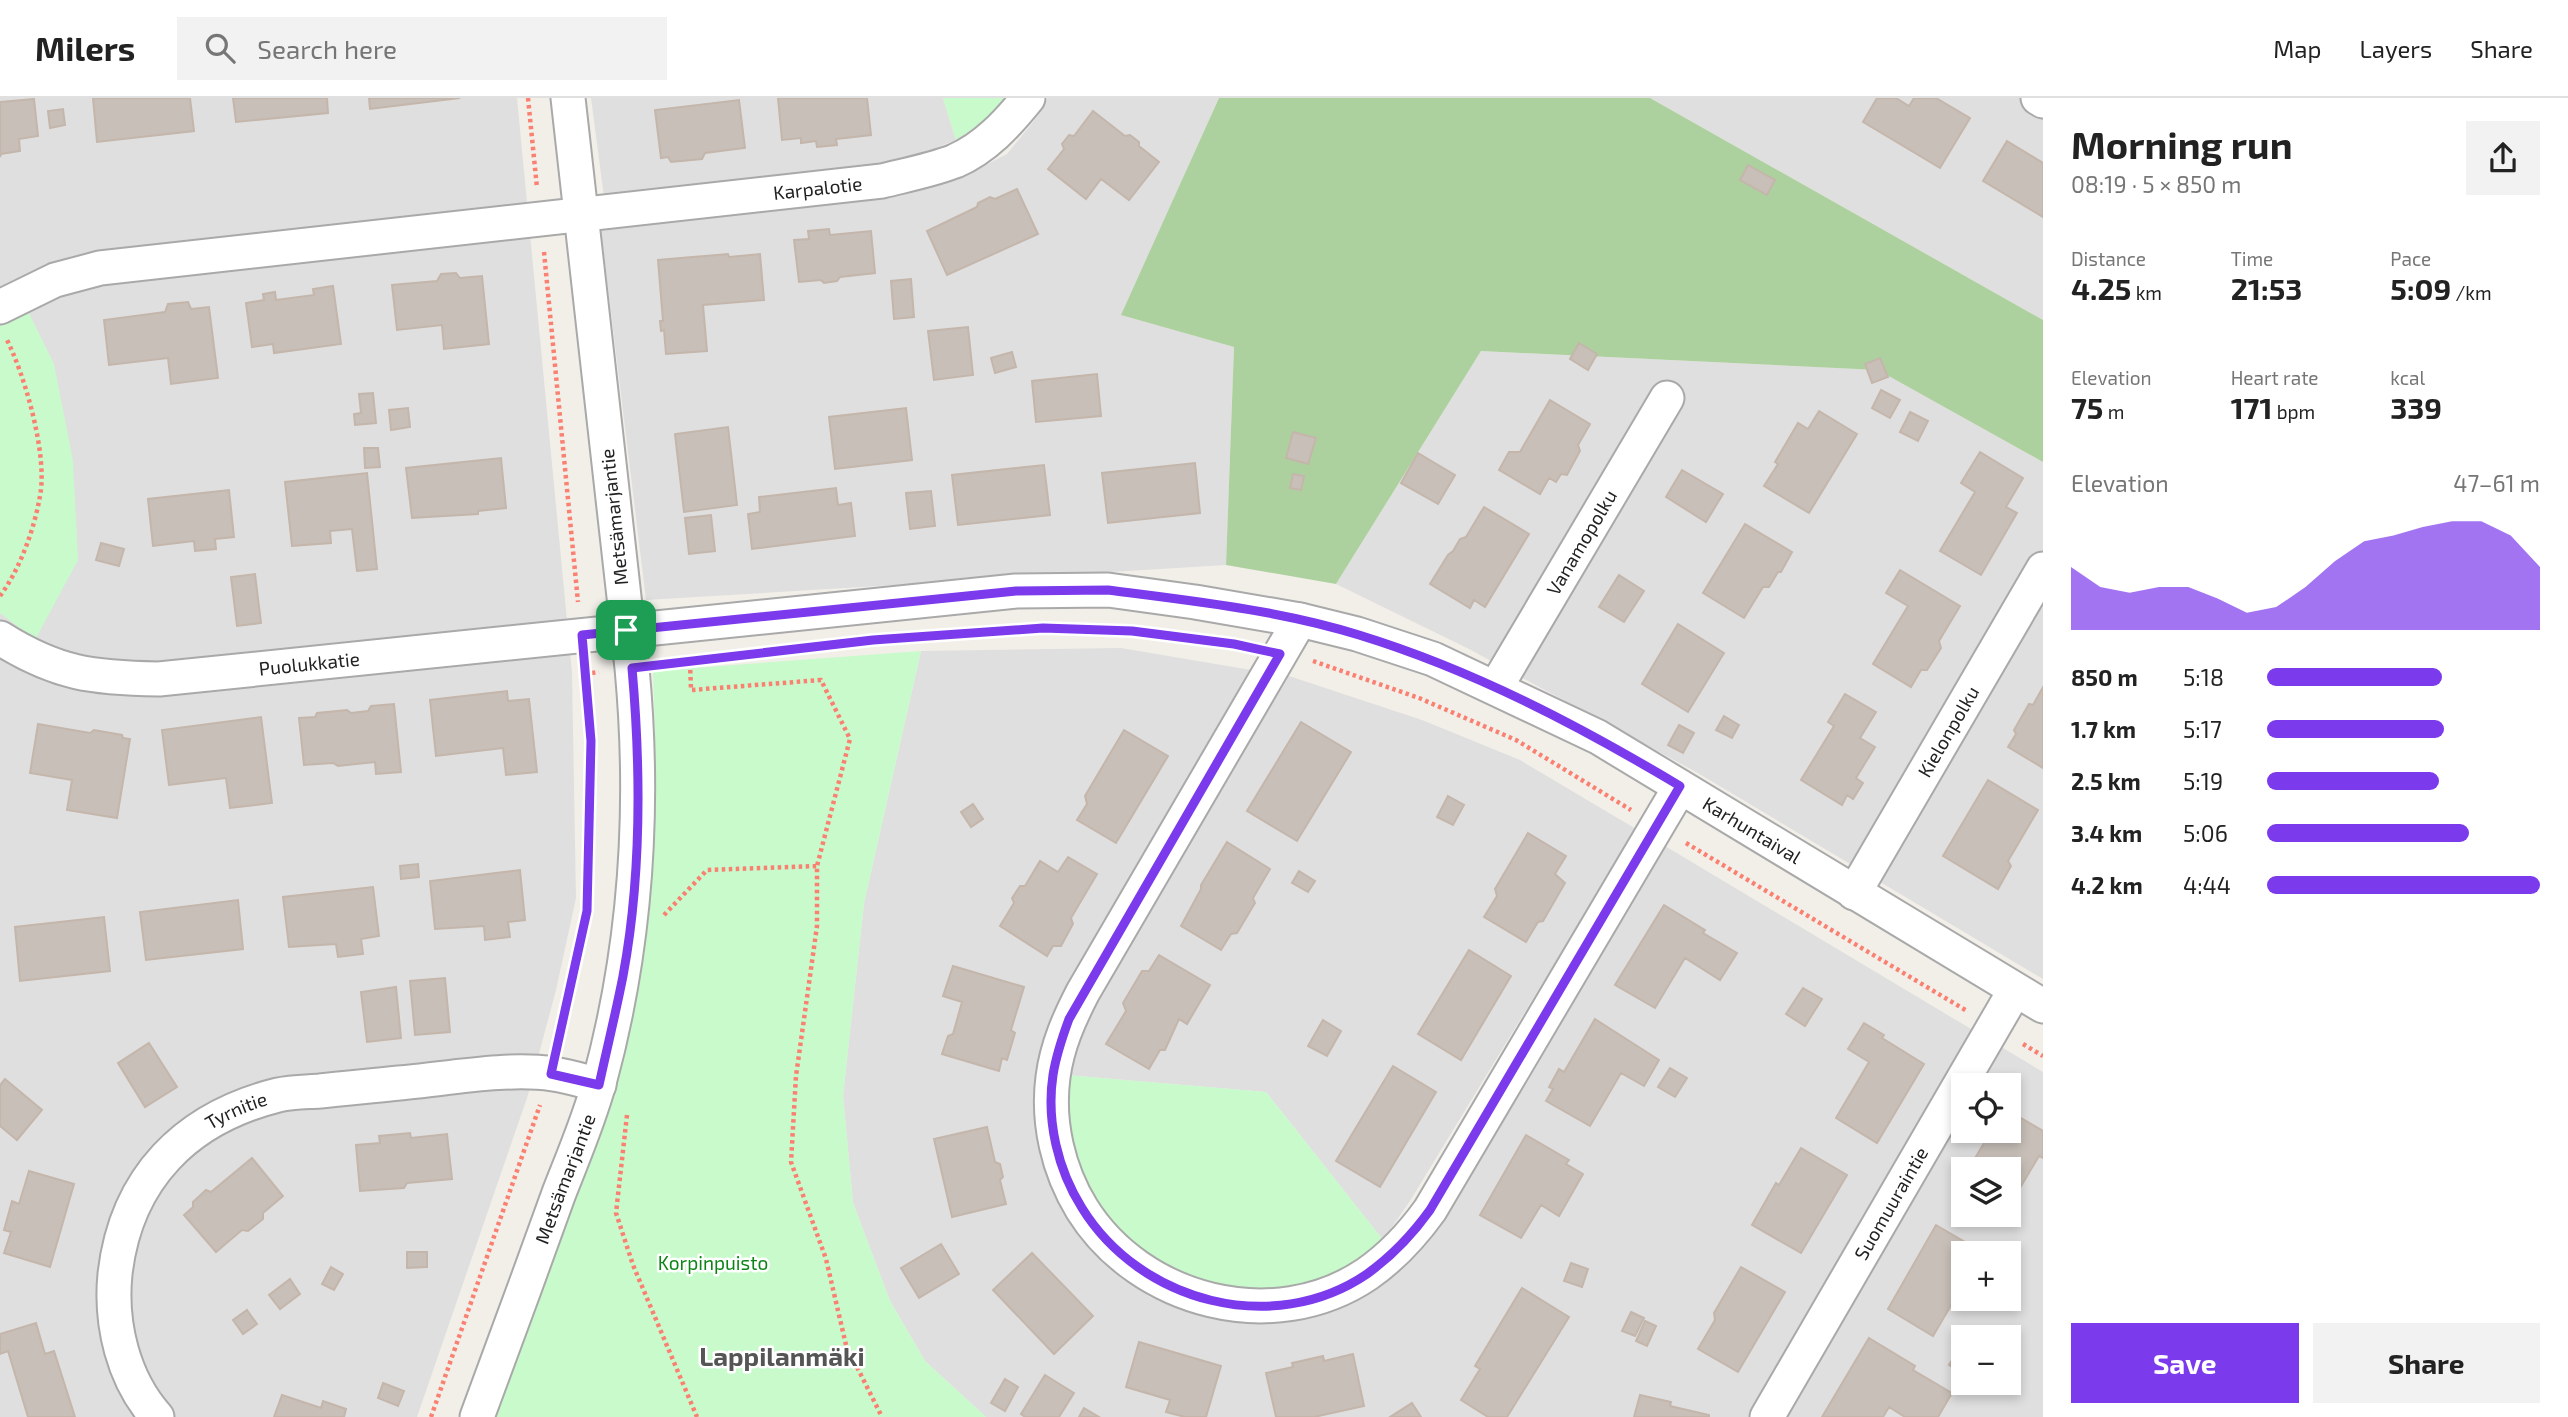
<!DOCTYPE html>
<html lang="en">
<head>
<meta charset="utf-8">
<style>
	body { margin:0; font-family:"Exo 2",sans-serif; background:#f2f2f2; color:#222; height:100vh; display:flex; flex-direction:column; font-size:26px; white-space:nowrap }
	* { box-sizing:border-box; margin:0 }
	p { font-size:23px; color:#767676 }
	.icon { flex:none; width:38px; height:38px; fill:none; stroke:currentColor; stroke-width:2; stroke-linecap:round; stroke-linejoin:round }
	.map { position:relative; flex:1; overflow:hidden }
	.side { display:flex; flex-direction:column; background:#fff; width:525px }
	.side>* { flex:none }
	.tools { position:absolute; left:1951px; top:975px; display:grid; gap:14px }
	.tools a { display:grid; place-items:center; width:70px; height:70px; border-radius:0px; background:#fff; box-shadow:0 4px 10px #0003; font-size:35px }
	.pin { position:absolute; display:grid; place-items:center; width:60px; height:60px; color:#fff; margin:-30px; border-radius:14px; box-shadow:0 4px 10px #0006 }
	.round { display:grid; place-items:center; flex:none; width:74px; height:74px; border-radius:0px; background:#f2f2f2 }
	.overview { display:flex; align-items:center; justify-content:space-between; height:119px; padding:0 28px }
	h1 { font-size:38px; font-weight:700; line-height:52px }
	.figures { display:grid; grid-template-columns:repeat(3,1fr); gap:10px; height:119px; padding:7px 28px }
	.figures div { display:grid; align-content:center }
	.figures b { font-size:30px; font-weight:700 }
	.figures small { font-size:19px; font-weight:400 }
	.figures p { font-size:19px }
	.chart { height:196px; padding:14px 28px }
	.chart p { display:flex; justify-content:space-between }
	.chart svg { width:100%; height:126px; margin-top:7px; fill:#7c3aed; opacity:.7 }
	.primary-button { display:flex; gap:14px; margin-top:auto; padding:14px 28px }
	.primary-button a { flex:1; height:80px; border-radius:0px; background:#7c3aed; color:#fff; font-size:28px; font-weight:700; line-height:80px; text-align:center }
	.primary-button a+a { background:#f2f2f2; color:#222 }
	ul { padding:0 28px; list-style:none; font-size:23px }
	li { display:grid; grid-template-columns:112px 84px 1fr; align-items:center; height:52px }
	li i { height:18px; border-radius:9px; background:#7c3aed }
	header { display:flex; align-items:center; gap:42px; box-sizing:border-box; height:98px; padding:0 35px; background:#fff; border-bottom:2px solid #e0e0e0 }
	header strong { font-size:33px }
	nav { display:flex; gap:38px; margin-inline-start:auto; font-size:24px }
	.search { width:490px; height:63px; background:#f2f2f2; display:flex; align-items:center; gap:18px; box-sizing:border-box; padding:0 24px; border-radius:0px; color:#767676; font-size:26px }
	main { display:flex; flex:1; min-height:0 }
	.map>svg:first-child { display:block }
	.residential { fill:#e0dfdf; fill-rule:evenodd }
	.forest { fill:#add19e }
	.park { fill:#c8facc }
	.building { fill:#c7bfb8; stroke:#c4b6ab; stroke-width:2 }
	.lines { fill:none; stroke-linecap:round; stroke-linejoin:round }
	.minor-casing { stroke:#a9a9a9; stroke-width:37 }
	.path { stroke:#fa8072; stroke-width:4.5; stroke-dasharray:3.5 3.5; stroke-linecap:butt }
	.minor { stroke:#fff; stroke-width:33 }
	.route-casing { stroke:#fff; stroke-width:14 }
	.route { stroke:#7c3aed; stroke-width:9 }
	.labels { text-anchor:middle; stroke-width:5; stroke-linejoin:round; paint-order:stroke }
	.street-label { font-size:19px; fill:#222; stroke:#fff }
	.park-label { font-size:19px; fill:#0c8416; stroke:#fff }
	.district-label { font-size:26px; font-weight:bold; fill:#555; stroke:#fff }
</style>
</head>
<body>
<header>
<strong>Milers</strong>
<div class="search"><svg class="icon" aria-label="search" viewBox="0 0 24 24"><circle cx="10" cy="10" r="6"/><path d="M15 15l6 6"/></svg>Search here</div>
<nav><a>Map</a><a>Layers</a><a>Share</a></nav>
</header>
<main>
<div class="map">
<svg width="2043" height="1319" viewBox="0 0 2043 1319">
	<rect width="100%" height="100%" fill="#f2efe9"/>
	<path class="residential" d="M0,0H517L572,575L576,800L556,892L528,997L417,1319H0Z
		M591,0H943L956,42L886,69L604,99Z
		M1048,0H1219L1122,217L1234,249L1226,467L646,502L600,124L899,94L957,82L1007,56L1037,19Z
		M1650,0H2043V222Z
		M1481,253L1879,272L2043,364V881L1696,674L1469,551L1336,486Z
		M1121,550L1251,572L1068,885L1053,914L1042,945L1035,977L1034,1010L1037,1043L1046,1075L1059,1106L1076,1134L1097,1159L1122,1181L1150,1199L1181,1212L1213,1221L1247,1226L1280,1225L1313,1218L1345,1207L1375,1191L1402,1172L1425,1148L1445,1121L1665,748L2043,974V1319H986L925,1263L890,1203L853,1105L843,998L864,805L921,553ZM1964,987H2009V1032H1964ZM1964,1071H2009V1116H1964ZM1964,1155H2009V1200H1964ZM1964,1239H2009V1284H1964Z
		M1289,578L1422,622L1520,662L1636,731L1410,1103L1383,1142L1266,994L1066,977L1082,924L1098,895Z"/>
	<path class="forest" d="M1219,0H1650L2043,222V364L1878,272L1481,253L1336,486L1226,467L1234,249L1121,217Z"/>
	<path class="park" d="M943,0H1007L997,14L956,42Z
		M25,207L54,266L73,363L78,462L35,542L0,515V228Z
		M921,553L864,805L843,998L853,1105L890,1203L925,1263L986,1319H496L615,981L649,821L655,633L653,573Z
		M1066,977L1266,994L1383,1142L1338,1176L1311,1185L1280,1191L1238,1190L1202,1185L1165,1169L1114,1131L1085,1085L1072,1055L1065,1007Z"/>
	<path class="building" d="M93,0H190L194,33L97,44Z
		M233,0H327L328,15L236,24Z
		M369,0H460L370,11Z
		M778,0H867L871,37L836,41L837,47L817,49L816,43L801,45V40L782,42Z
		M1877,0H1896L1909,8L1914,0H1936L1970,20L1940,70L1863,24Z
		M34,1L38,38L19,41L20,53L1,56L0,59V4Z
		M739,2L745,50L705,55L702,61L671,64L668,59L661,60L655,12Z
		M63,11L65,27L50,30L48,13Z
		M1093,13L1125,38L1130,37L1139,44V48L1159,64L1129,102L1101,81L1086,101L1048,71L1064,51L1062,46L1069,37L1074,38Z
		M2007,43L2043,65V119L1983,83Z
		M1748,67L1775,82L1767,97L1740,82Z
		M1017,91L1038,136L947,177L927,133L977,109L978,105L990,99L995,101Z
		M829,131L830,137L871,133L875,175L840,179L837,183L824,185L821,182L799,184L794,142L809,141L808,133Z
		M728,156L729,159L760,156L764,202L703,207L707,253L666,256L664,232L661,233L660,223H663L658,162Z
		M456,175L460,180L482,178L489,246L444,251L442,227L397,232L392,187L437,183L441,176Z
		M911,181L914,219L894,221L891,183Z
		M333,188L341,246L274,255L273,246L252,249L246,205L264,202L263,196L275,194L276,202L314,197L313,191Z
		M188,204L191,211L209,209L218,280L171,286L168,260L109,267L104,222L165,214L168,206Z
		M968,229L973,277L934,282L928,233Z
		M1579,245L1597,256L1588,272L1570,261Z
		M1012,254L1016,269L995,275L991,260Z
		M1880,260L1888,279L1872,285L1865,266Z
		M1097,276L1101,318L1036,324L1032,283Z
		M1881,292L1900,302L1890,320L1872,310Z
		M373,295L376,325L355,327L354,316L361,315L359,296Z
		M1550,302L1590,326L1578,347L1580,353L1567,377L1561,376L1556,384L1549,380L1540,396L1499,372L1509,354H1520Z
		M408,310L410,329L391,332L389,312Z
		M906,310L912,362L835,371L829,319Z
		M1819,313L1857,336L1809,415L1764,388L1778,366L1775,364L1798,325L1808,331Z
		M1910,314L1928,323L1918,343L1900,334Z
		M728,329L737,407L684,414L675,336Z
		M1293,334L1316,340L1308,366L1286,360Z
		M364,350H378L380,369L365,370Z
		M1980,354L2023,380L2006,409L2017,415L1981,477L1940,453L1975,394L1961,385Z
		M1418,355L1455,377L1438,406L1401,385Z
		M501,360L506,410L478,413V416L412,420L406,370Z
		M1195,365L1200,415L1108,425L1102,375Z
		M1044,367L1050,417L958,427L952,377Z
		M1682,372L1723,396L1706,424L1666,399Z
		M367,375L377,471L357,473L352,431L330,433L331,445L292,448L285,384Z
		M1293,376L1304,378L1301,392L1290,390Z
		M836,390L838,407L851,405L855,438L752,451L748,416L760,414L759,399Z
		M229,392L234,439L215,441L216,451L195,453L194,443L153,448L148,401Z
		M931,393L935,428L910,431L906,395Z
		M1484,409L1529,436L1485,509L1474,502L1470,510L1430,486L1448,457L1453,453L1460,441L1466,439Z
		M711,417L715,453L689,456L685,420Z
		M1745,426L1792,454L1781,474H1778L1769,489H1763L1744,520L1703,495Z
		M101,445L124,451L119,468L96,462Z
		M1900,472L1960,508L1939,543L1941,550L1927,572H1921L1911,589L1873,566L1908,508L1886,495Z
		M255,476L261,525L237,528L231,479Z
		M1619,477L1644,493L1624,524L1599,509Z
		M1678,526L1724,555L1688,614L1642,586Z
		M2043,589V670L2008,649L2016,636L2014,632L2029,606L2033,607Z
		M507,593L508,603L529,601L537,674L506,677L503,650L436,658L430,602Z
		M1845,596L1876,614L1860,640L1875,649L1856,680L1863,685L1853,701L1847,697L1842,707L1801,682L1834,628L1828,624Z
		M394,606L401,674L376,676L375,664L338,668L333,665L304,667L299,620L315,619L317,615L347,612L351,615L368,613L371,608Z
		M1724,618L1739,627L1732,640L1716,632Z
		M261,619L272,705L230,710L226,680L169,687L162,632Z
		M1301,624L1351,654L1297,743L1247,713Z
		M38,626L90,635L94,632L122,637L123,640L130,641L117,720L67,712L72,682L30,675Z
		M1679,627L1694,635L1683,655L1668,647Z
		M1124,632L1168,658L1116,745L1077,722L1087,706L1085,698Z
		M1988,682L2038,712L2008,763L2011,768L1998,791L1943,758Z
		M1448,698L1464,707L1453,727L1437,719Z
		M973,706L983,721L971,729L961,714Z
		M1528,735L1566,758L1555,776L1565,785L1543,823L1538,824L1526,844L1484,819L1497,798L1495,791Z
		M1227,744L1270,771L1253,800L1255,805L1237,835L1231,836L1221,852L1181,828L1201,791V787Z
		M1068,759L1097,776L1071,820L1073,826L1061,848H1053L1047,858L1000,828L1014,805L1012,800L1020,788H1025L1040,763L1058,774Z
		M418,766L419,779L401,781L400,768Z
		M520,772L525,822L508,824L510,839L485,842L484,828L435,831L430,783Z
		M1299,773L1315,783L1308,794L1292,785Z
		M373,789L379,838L361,841L363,856L338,859L336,846L289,849L283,799Z
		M238,802L243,851L146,862L140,814Z
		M1664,807L1705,832L1703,835L1737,855L1720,882L1685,860L1655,910L1615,887Z
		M104,819L110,873L20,883L15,829Z
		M1469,852L1511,878L1461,962L1418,936Z
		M1159,857L1210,887L1187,926L1179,921L1165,952H1160L1149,971L1106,946L1126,913L1123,905L1142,873H1149Z
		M953,868L1024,889L1011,932L1015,935L1007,962L1002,960L999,973L942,956L948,938L953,936L962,904L943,898Z
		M445,880L450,934L415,937L410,883Z
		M396,889L401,940L367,944L361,894Z
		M1803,890L1822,901L1805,928L1786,916Z
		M1595,921L1659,962L1644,988L1621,975L1590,1028L1546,1003L1553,991L1549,989L1559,971L1564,974Z
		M1323,922L1341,933L1327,958L1308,948Z
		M1864,925L1884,937L1882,940L1924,966L1877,1045L1836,1020L1869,964L1848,951Z
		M149,945L177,989L145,1009L118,965Z
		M1393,968L1436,994L1380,1089L1336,1063Z
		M1670,970L1687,980L1675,999L1658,989Z
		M5,981L42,1012L17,1042L0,1028V987Z
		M2009,1013L2043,1033V1060L2039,1058L2014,1100L2009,1103V1071L1969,1070L1992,1032H2009Z
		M987,1029L995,1064L1000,1066L1003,1079L1000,1082L1006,1106L952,1119L934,1041Z
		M410,1035L411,1040L447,1036L452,1081L407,1085L404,1090L360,1093L356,1047L380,1045L379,1038Z
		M1526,1037L1569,1062L1566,1066L1583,1076L1559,1118L1541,1107L1521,1140L1480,1117Z
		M1801,1050L1847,1077L1801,1155L1752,1127L1776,1085L1779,1087Z
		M252,1060L283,1098L263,1115V1121L248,1133L242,1132L216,1154L184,1117L193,1109V1104L206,1092L211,1094Z
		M29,1073L74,1086L50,1169L4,1155L11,1134L4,1132L12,1103L19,1106Z
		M1936,1127L1982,1154L1964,1155V1185L1933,1238L1888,1211Z
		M941,1146L959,1176L919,1200L901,1170Z
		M407,1154H427V1169L407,1170Z
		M1032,1155L1093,1218L1054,1256L993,1192Z
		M1571,1165L1588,1171L1582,1189L1564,1183Z
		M331,1169L343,1176L334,1192L322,1186Z
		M1741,1169L1785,1194L1738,1274L1698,1251L1715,1222L1714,1215Z
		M290,1181L300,1196L280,1211L269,1197Z
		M1522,1190L1569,1219L1507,1319H1488L1461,1302L1480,1271L1475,1268Z
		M247,1212L257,1226L243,1236L233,1222Z
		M1631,1214L1644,1220L1635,1238L1622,1233Z
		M1645,1223L1656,1228L1647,1248L1636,1243Z
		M36,1225L45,1256L54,1253L75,1319H28L8,1253L0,1256V1236Z
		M1869,1240L1915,1268L1913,1272L1952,1295L1938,1319H1905L1889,1309L1883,1319H1822Z
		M1139,1244L1221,1268L1206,1319H1185L1166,1314L1170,1302L1126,1289Z
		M1958,1253L1964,1256V1276L1949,1267Z
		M1353,1256L1364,1308L1314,1319H1276L1266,1275L1293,1269L1292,1265L1323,1258L1324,1263Z
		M1045,1277L1074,1295L1059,1319H1025L1021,1316Z
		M1005,1281L1018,1289L1005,1313L991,1305Z
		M383,1285L404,1293L398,1308L378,1300Z
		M282,1297L321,1310L323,1303L346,1311L344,1319H274Z
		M1640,1297L1671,1304L1670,1308L1709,1317V1319H1634Z
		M1412,1305L1421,1319H1390Z
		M1084,1310L1099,1319H1079Z"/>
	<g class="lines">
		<defs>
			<g id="minor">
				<path d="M2038,0L2043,3"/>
				<path id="s1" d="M0,209L55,182L100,170L882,83C906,77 932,72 955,63C985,50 1008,25 1028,0"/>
				<path d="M1300,522L1083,894C1069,921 1057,948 1053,979C1047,1024 1058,1072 1082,1111C1140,1204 1274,1239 1367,1176C1393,1158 1412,1137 1430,1112L1680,689"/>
				<path id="s2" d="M0,540C57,576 93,580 159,581L1016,493L1108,492L1195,504L1300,522L1357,536L1433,561L1598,639L2043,908"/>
				<path id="s3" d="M1496,589L1667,300"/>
				<path id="s4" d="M1854,795L2043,471"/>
				<path id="s5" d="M157,1319C123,1281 110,1226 115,1176C126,1080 186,1020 278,997C291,994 306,994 320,993C346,990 373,988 399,985C446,981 507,969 553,976C568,978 584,983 599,987"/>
				<path id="s6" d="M477,1319C505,1244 532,1170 559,1095C573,1059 589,1022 599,985C636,850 645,710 632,570L568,0"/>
				<path id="s7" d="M1767,1319L2015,892"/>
			</g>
		</defs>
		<use href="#minor" class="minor-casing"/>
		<path class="path" d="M528,0L537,90
			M544,154L578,504
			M0,498C20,471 34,432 40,398C48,358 25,277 6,240
			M949,536L1043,530L1132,532L1202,542
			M1313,563L1419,600L1516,642L1631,712
			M690,565L691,592L821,582L850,641L817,768
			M664,567L763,556
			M585,576L599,574
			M1686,745L1967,913
			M664,817L707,772L817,768V828L796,978L791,1064L826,1161L846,1247L882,1319
			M558,945L588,813L591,643L585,576
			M2023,946L2043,958
			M627,1017L616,1115L633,1167L697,1319
			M431,1319L540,1007"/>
		<use href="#minor" class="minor"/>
	</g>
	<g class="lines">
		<defs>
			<path id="route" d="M1108,492C1192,503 1279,512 1359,537C1473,572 1578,627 1680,688L1430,1112C1412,1137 1392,1158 1367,1176C1273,1240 1140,1204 1082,1110C1058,1072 1046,1023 1053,977C1056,958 1062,940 1069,921L1280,556L1234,546L1132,533L1043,530L873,542L632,570C641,672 642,776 623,878C616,914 607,950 599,987L551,976L587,813L591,643L582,537L1016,493Z"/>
		</defs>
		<use href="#route" class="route-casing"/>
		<use href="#route" class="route"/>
	</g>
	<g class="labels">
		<g class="street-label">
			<text dy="7" stroke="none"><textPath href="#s1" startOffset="830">Karpalotie</textPath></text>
			<text transform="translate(614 419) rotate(-96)" y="7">Metsämarjantie</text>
			<text dy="7" stroke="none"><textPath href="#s3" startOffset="168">Vanamopolku</textPath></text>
			<text dy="7" stroke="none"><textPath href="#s2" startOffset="318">Puolukkatie</textPath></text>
			<text dy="7" stroke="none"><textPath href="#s4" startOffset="187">Kielonpolku</textPath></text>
			<text dy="7" stroke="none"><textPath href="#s2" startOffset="1816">Karhuntaival</textPath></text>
			<text dy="7" stroke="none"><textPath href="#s5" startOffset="368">Tyrnitie</textPath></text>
			<text dy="7" stroke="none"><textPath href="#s6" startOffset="254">Metsämarjantie</textPath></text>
			<text dy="7" stroke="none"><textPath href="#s7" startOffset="247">Suomuuraintie</textPath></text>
		</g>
		<g class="park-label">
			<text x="713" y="1172">Korpinpuisto</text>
		</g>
		<g class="district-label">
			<text x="782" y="1268">Lappilanmäki</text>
		</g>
	</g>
</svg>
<div class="tools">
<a><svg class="icon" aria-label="locate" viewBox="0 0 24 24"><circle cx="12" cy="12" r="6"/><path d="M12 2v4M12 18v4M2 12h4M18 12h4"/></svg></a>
<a><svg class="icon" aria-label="layers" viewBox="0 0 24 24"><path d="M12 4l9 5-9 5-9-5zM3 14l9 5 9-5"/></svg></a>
<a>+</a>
<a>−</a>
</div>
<div class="pin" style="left:626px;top:532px;background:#1e9e55"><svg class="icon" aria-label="arrive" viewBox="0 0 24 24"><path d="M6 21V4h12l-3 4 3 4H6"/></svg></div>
</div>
<section class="side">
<div class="overview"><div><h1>Morning run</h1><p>08:19 · 5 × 850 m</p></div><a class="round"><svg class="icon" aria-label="share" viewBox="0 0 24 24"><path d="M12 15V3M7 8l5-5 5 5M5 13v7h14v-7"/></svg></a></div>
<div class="figures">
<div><p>Distance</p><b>4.25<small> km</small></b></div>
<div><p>Time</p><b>21:53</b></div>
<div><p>Pace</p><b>5:09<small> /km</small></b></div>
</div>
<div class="figures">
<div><p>Elevation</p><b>75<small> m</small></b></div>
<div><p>Heart rate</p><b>171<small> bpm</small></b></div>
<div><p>kcal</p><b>339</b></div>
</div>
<div class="chart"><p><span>Elevation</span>47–61 m</p>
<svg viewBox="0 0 160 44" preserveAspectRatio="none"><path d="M0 44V22L10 29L20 31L30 29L40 29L50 33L60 38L70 36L80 29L90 20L100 13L110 11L120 8L130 6L140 6L150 11L160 22V44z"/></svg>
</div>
<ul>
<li><b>850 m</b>5:18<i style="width:64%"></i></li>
<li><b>1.7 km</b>5:17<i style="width:65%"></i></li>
<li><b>2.5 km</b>5:19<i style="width:63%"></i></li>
<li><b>3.4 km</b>5:06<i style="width:74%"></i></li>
<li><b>4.2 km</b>4:44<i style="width:100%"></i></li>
</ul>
<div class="primary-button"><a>Save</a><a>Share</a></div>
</section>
</main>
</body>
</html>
